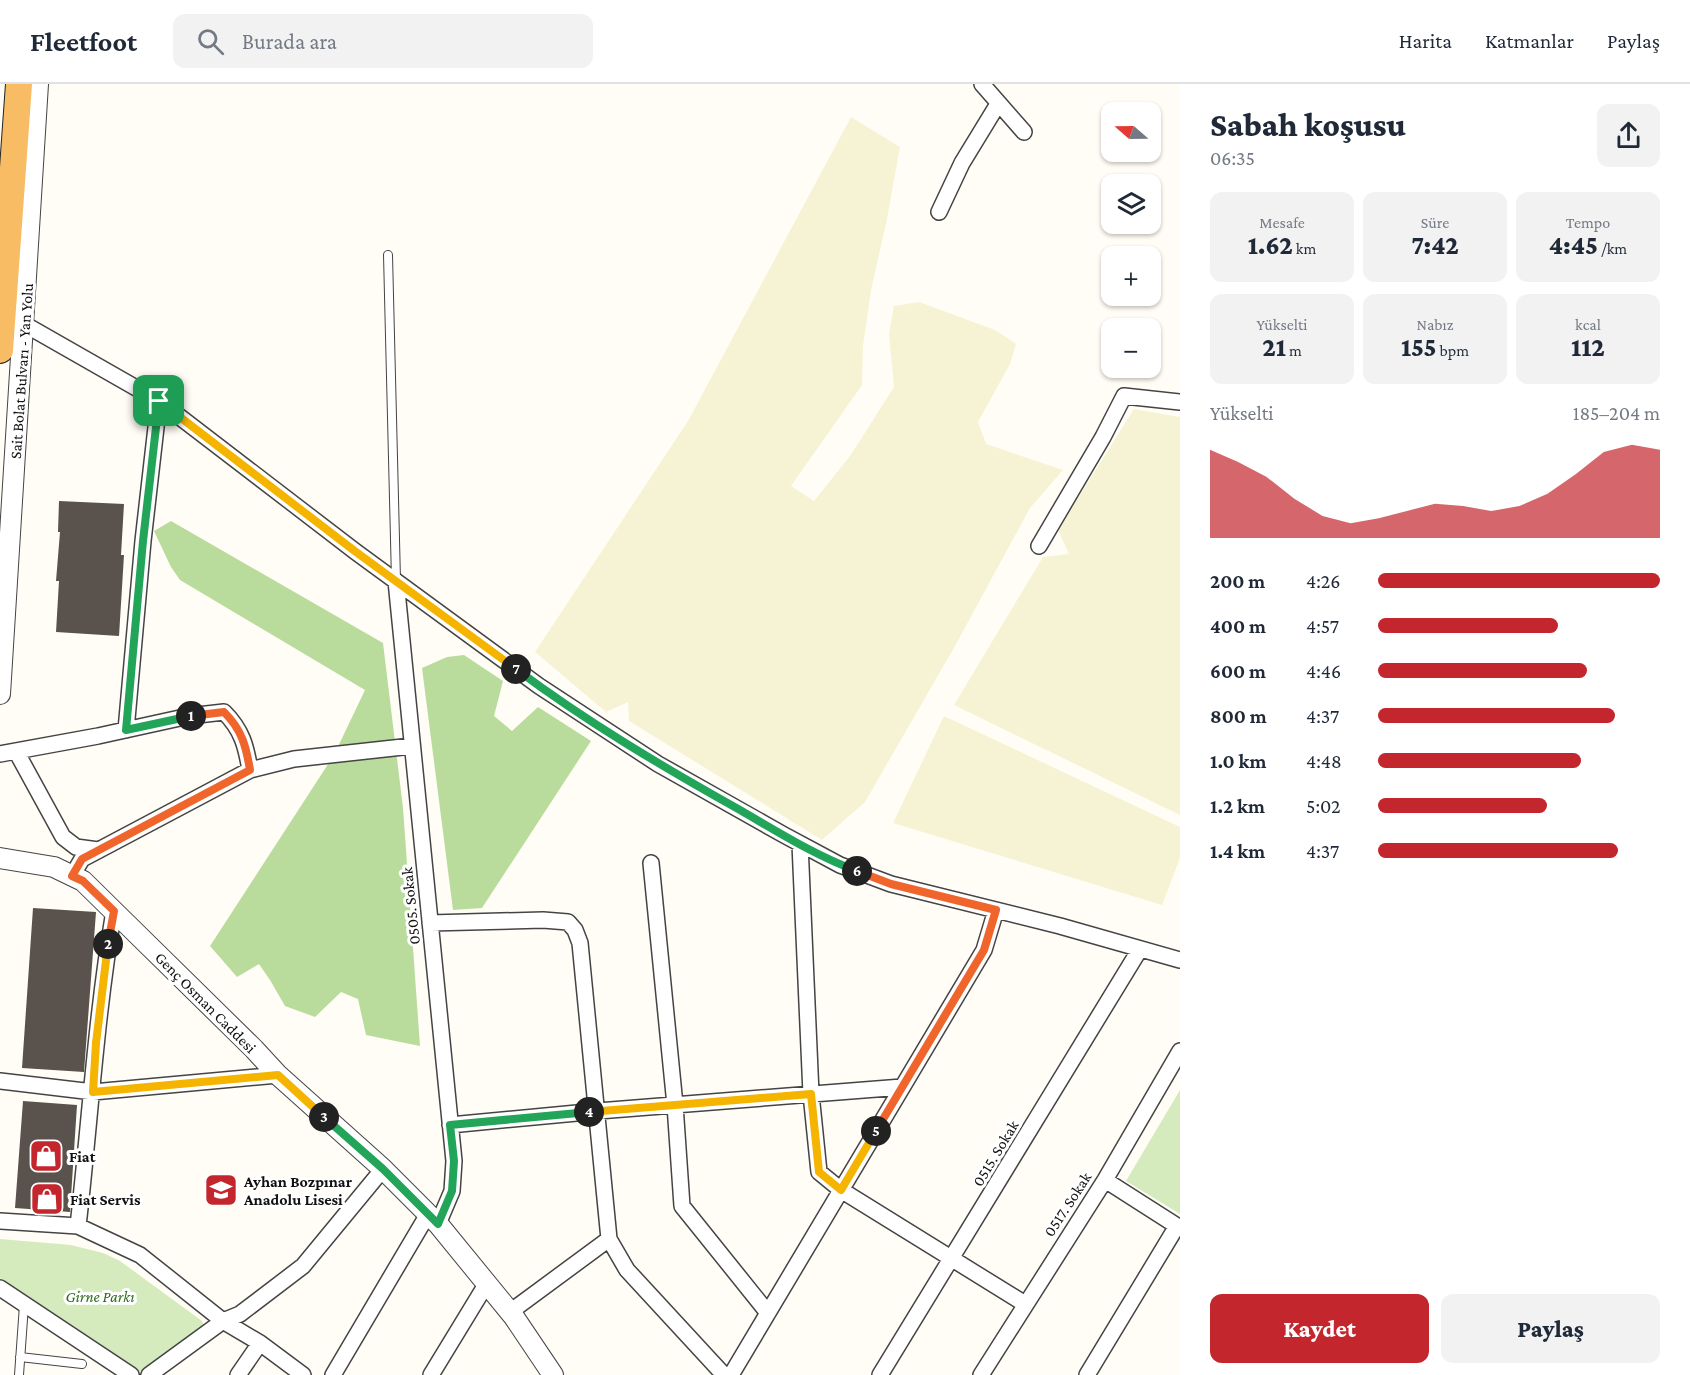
<!DOCTYPE html>
<html lang="tr">
<head>
<meta charset="utf-8">
<style>
	body { margin:0; font-family:"Crimson Pro",serif; background:#f2f2f3; color:#1f2937; height:100vh; display:flex; flex-direction:column; font-size:22px; white-space:nowrap }
	* { box-sizing:border-box; margin:0 }
	p { font-size:20px; color:#747a83 }
	.icon { flex:none; width:33px; height:33px; fill:none; stroke:currentColor; stroke-width:2; stroke-linecap:round; stroke-linejoin:round }
	.map { position:relative; flex:1; overflow:hidden }
	.sheet { display:flex; flex-direction:column; background:#fff; width:510px }
	.sheet>* { flex:none }
	.needle { width:39px; rotate:290deg }
	.buttons { position:absolute; left:1101px; top:18px; display:grid; gap:12px }
	.buttons a { display:grid; place-items:center; width:60px; height:60px; border-radius:12px; background:#fff; box-shadow:0 2px 4px #0004; font-size:30px }
	.pin { position:absolute; display:grid; place-items:center; width:51px; height:51px; color:#fff; margin:-26px; border-radius:12px; box-shadow:0 3px 9px #0006 }
	.km { position:absolute; width:30px; height:30px; margin:-15px; border-radius:50%; background:#222; color:#fff; font-size:16px; line-height:30px; text-align:center }
	.round { display:grid; place-items:center; flex:none; width:63px; height:63px; border-radius:12px; background:#f2f2f3 }
	.head { display:flex; align-items:center; justify-content:space-between; height:102px; padding:0 30px }
	h1 { font-size:33px; font-weight:800; line-height:45px }
	.metrics { display:grid; grid-template-columns:repeat(3,1fr); gap:9px; height:102px; padding:6px 30px }
	.metrics div { display:grid; align-content:center; border-radius:12px; background:#f2f2f3; text-align:center }
	.metrics b { font-size:26px; font-weight:800 }
	.metrics small { font-size:16px; font-weight:400 }
	.metrics p { font-size:16px }
	.chart { height:168px; padding:12px 30px }
	.chart p { display:flex; justify-content:space-between }
	.chart svg { width:100%; height:108px; margin-top:6px; fill:#c4262e; opacity:.7 }
	.cta { display:flex; gap:12px; margin-top:auto; padding:12px 30px }
	.cta a { flex:1; height:69px; border-radius:12px; background:#c4262e; color:#fff; font-size:24px; font-weight:800; line-height:69px; text-align:center }
	.cta a+a { background:#f2f2f3; color:#1f2937 }
	ul { padding:0 30px; list-style:none; font-size:20px }
	li { display:grid; grid-template-columns:96px 72px 1fr; align-items:center; height:45px }
	li i { height:15px; border-radius:8px; background:#c4262e }
	header { display:flex; align-items:center; gap:36px; box-sizing:border-box; height:84px; padding:0 30px; background:#fff; border-bottom:2px solid #e0e1e3 }
	header strong { font-size:28px }
	nav { display:flex; gap:33px; margin-inline-start:auto; font-size:21px }
	.search { width:420px; height:54px; background:#f2f2f3; display:flex; align-items:center; gap:15px; box-sizing:border-box; padding:0 21px; border-radius:12px; color:#747a83; font-size:22px }
	main { display:flex; flex:1; min-height:0 }
	.map>svg:first-child { display:block }
	.farmland { fill:#f6f3d4 }
	.green { fill:#d5ebbd }
	.forest { fill:#b9dc9c }
	.building { fill:#5a524d }
	.lines { fill:none; stroke-linecap:round; stroke-linejoin:round }
	.service-casing { stroke:#444; stroke-width:10 }
	.minor-casing { stroke:#444; stroke-width:18 }
	.tertiary-casing { stroke:#444; stroke-width:22 }
	.trunk-casing { stroke:#222; stroke-width:28 }
	.service { stroke:#fff; stroke-width:8 }
	.minor { stroke:#fff; stroke-width:15 }
	.tertiary { stroke:#fff; stroke-width:20 }
	.trunk { stroke:#f7bc64; stroke-width:26 }
	.split-1-casing { stroke:#fff; stroke-width:12 }
	.split-2-casing { stroke:#fff; stroke-width:12 }
	.split-3-casing { stroke:#fff; stroke-width:12 }
	.split-4-casing { stroke:#fff; stroke-width:12 }
	.split-5-casing { stroke:#fff; stroke-width:12 }
	.split-6-casing { stroke:#fff; stroke-width:12 }
	.split-7-casing { stroke:#fff; stroke-width:12 }
	.split-8-casing { stroke:#fff; stroke-width:12 }
	.split-1 { stroke:#22a559; stroke-width:8 }
	.split-2 { stroke:#f0652b; stroke-width:8 }
	.split-3 { stroke:#f5b400; stroke-width:8 }
	.split-4 { stroke:#22a559; stroke-width:8 }
	.split-5 { stroke:#f5b400; stroke-width:8 }
	.split-6 { stroke:#f0652b; stroke-width:8 }
	.split-7 { stroke:#22a559; stroke-width:8 }
	.split-8 { stroke:#f5b400; stroke-width:8 }
	.labels { text-anchor:middle; stroke-width:6; stroke-linejoin:round; paint-order:stroke }
	.street-label { font-size:16px; fill:#111; stroke:#fff }
	.poi-label { font-size:16px; font-weight:bold; fill:#111; stroke:#fff; text-anchor:start }
	.park-label { font-size:16px; font-style:italic; fill:#2f6b1f; stroke:#fff }
</style>
</head>
<body>
<header>
<strong>Fleetfoot</strong>
<div class="search"><svg class="icon" aria-label="search" viewBox="0 0 24 24"><circle cx="10" cy="10" r="6"/><path d="M15 15l6 6"/></svg>Burada ara</div>
<nav><a>Harita</a><a>Katmanlar</a><a>Paylaş</a></nav>
</header>
<main>
<div class="map">
<svg width="1180" height="1291" viewBox="0 0 1180 1291">
	<rect width="100%" height="100%" fill="#fffdf5"/>
	<path class="farmland" d="M851,33L900,63L886,140L871,206L863,262L862,301L791,402L814,417L850,372L894,303L889,250L894,222L919,218L995,246L1016,260L1010,280L978,338L986,360L1063,386L1030,424L955,562L865,718L822,756L629,637L628,618L606,628L535,568L688,337Z
		M1134,325L1180,333V731L954,621L1043,473L1069,470L1058,446Z
		M944,632L1180,743V774L1162,821L893,739Z"/>
	<path class="green" d="M1180,1006V1130L1126,1097Z
		M0,1155L71,1161L103,1169L120,1177L202,1237L204,1243L139,1289L99,1259L0,1194Z"/>
	<path class="forest" d="M171,437L383,559L403,724L420,962L366,951L358,915L341,908L315,933L285,922L270,896L259,880L237,893L210,862L334,671L365,606L180,496L171,483L154,447Z
		M464,571L503,597L494,632L512,647L538,623L591,657L482,824L453,826L422,584L447,573Z"/>
	<path class="building" d="M59,417L124,420L121,471H124L119,552L56,548L59,497H56L60,448H58Z
		M33,824L96,828L84,988L22,984Z
		M23,1017L77,1021L70,1128L15,1124Z"/>
	<g class="lines">
		<defs>
			<path id="service" d="M388,171L396,496
				M20,1273L82,1280
				M19,1291L24,1221"/>
			<path id="minor" d="M982,0L1024,48
				M939,128L962,79L998,20
				M24,240L159,317L356,468L539,602L658,680L784,751L840,781L891,800L1060,842L1180,876
				M1039,462L1103,353L1124,312L1180,318
				M396,497L454,1077L452,1107L438,1140
				M126,646L143,457L159,317
				M16,667L63,753L76,763L98,766
				M0,670L98,652L189,632L224,628C242,646 246,662 250,686
				M800,760L811,1010L819,1088L841,1106L1025,1220
				M651,779L675,1021L682,1122L768,1229
				M72,792L82,775L250,686L294,675L412,662
				M430,839L543,836L568,838L575,846L580,859L609,1155L627,1186L724,1291
				M0,997L93,1008L278,991
				M450,1041L598,1027L902,1003
				M1105,1096L1180,1144
				M0,1137L78,1142L140,1171L223,1237L260,1259L303,1291
				M78,1142C90,1037 96,931 114,827
				M0,1204L131,1291
				M510,1228L609,1155
				M149,1291L223,1237L240,1230L303,1182L383,1085
				M238,1291L260,1259
				M333,1291L428,1130
				M431,1291L487,1199
				M731,1291L984,866L996,826
				M880,1291L1140,865
				M981,1291L1105,1096L1180,967
				M1087,1291L1177,1142"/>
			<path id="tertiary" d="M0,610L38,0
				M0,774L54,783L83,797L254,965L278,991L383,1085L438,1140L514,1233L553,1291"/>
			<path id="trunk" d="M0,266L19,0"/>
		</defs>
		<use href="#service" class="service-casing"/>
		<use href="#minor" class="minor-casing"/>
		<use href="#tertiary" class="tertiary-casing"/>
		<use href="#trunk" class="trunk-casing"/>
		<use href="#service" class="service"/>
		<use href="#minor" class="minor"/>
		<use href="#tertiary" class="tertiary"/>
		<use href="#trunk" class="trunk"/>
	</g>
	<g class="lines">
		<defs>
			<path id="split-1" d="M159,317L143,457L126,646L191,632"/>
			<path id="split-2" d="M108,860L114,827L83,797L72,792L82,775L250,686C246,662 242,646 224,628L191,632"/>
			<path id="split-3" d="M108,860L96,959L93,1008L278,991L324,1033"/>
			<path id="split-4" d="M324,1033L383,1085L438,1140L452,1107L454,1077L450,1041L589,1028"/>
			<path id="split-5" d="M589,1028L811,1010L819,1088L841,1106L876,1047"/>
			<path id="split-6" d="M857,787L891,800L996,826L984,866L876,1047"/>
			<path id="split-7" d="M516,585C587,638 663,683 740,726C778,748 816,772 857,787"/>
			<path id="split-8" d="M159,317L356,468L516,585"/>
		</defs>
		<use href="#split-1" class="split-1-casing"/>
		<use href="#split-2" class="split-2-casing"/>
		<use href="#split-3" class="split-3-casing"/>
		<use href="#split-4" class="split-4-casing"/>
		<use href="#split-5" class="split-5-casing"/>
		<use href="#split-6" class="split-6-casing"/>
		<use href="#split-7" class="split-7-casing"/>
		<use href="#split-8" class="split-8-casing"/>
		<use href="#split-1" class="split-1"/>
		<use href="#split-2" class="split-2"/>
		<use href="#split-3" class="split-3"/>
		<use href="#split-4" class="split-4"/>
		<use href="#split-5" class="split-5"/>
		<use href="#split-6" class="split-6"/>
		<use href="#split-7" class="split-7"/>
		<use href="#split-8" class="split-8"/>
	</g>
	<defs>
		<symbol id="shop-square" viewBox="-11 -11 22 22"><rect x="-9" y="-9" width="18" height="18" rx="4" fill="#c4262e" stroke="#fff"/><path d="M-5-2.5h2.3a2.7 3.5 0 0 1 5.4 0H5L5.5 6h-11ZM-1.5-2.5h3a1.5 2.3 0 0 0-3 0Z" fill="#fff"/></symbol>
		<symbol id="school-square" viewBox="-11 -11 22 22"><rect x="-9" y="-9" width="18" height="18" rx="4" fill="#c4262e" stroke="#fff"/><path d="M0-5L7-2L0 1L-7-2ZM-4 1L0 2.5L4 1V4Q0 6-4 4Z" fill="#fff"/></symbol>
	</defs>
	<g fill-rule="evenodd">
		<use href="#shop-square" x="27" y="1053" width="38" height="38"/>
		<use href="#school-square" x="202" y="1087" width="38" height="38"/>
		<use href="#shop-square" x="28" y="1096" width="38" height="38"/>
	</g>
	<g class="labels">
		<g class="street-label">
			<text transform="translate(21 287) rotate(-86)" y="6">Sait Bolat Bulvarı - Yan Yolu</text>
			<text transform="translate(410 822) rotate(-96)" y="6">0505. Sokak</text>
			<text transform="translate(206 918) rotate(45)" y="6">Genç Osman Caddesi</text>
			<text transform="translate(995 1069) rotate(-59)" y="6">0515. Sokak</text>
			<text transform="translate(1067 1120) rotate(-57)" y="6">0517. Sokak</text>
		</g>
		<g class="poi-label">
			<text x="69" y="1078">Fiat</text>
			<text x="244" y="1103">Ayhan Bozpınar<tspan x="244" dy="18">Anadolu Lisesi</tspan></text>
			<text x="70" y="1121">Fiat Servis</text>
		</g>
		<g class="park-label">
			<text x="100" y="1218">Girne Parkı</text>
		</g>
	</g>
</svg>
<div class="buttons">
<a><svg class="needle" viewBox="-14 -14 28 28"><path d="M0-13l5 13h-10z" fill="#e53935"/><path d="M0 13l5-13h-10z" fill="#747a83"/></svg></a>
<a><svg class="icon" aria-label="layers" viewBox="0 0 24 24"><path d="M12 4l9 5-9 5-9-5zM3 14l9 5 9-5"/></svg></a>
<a>+</a>
<a>−</a>
</div>
<div class="pin" style="left:159px;top:317px;background:#1e9e55"><svg class="icon" aria-label="arrive" viewBox="0 0 24 24"><path d="M6 21V4h12l-3 4 3 4H6"/></svg></div>
<b class="km" style="left:191px;top:632px">1</b>
<b class="km" style="left:108px;top:860px">2</b>
<b class="km" style="left:324px;top:1033px">3</b>
<b class="km" style="left:589px;top:1028px">4</b>
<b class="km" style="left:876px;top:1047px">5</b>
<b class="km" style="left:857px;top:787px">6</b>
<b class="km" style="left:516px;top:585px">7</b>
</div>
<section class="sheet">
<div class="head"><div><h1>Sabah koşusu</h1><p>06:35</p></div><a class="round"><svg class="icon" aria-label="share" viewBox="0 0 24 24"><path d="M12 15V3M7 8l5-5 5 5M5 13v7h14v-7"/></svg></a></div>
<div class="metrics">
<div><p>Mesafe</p><b>1.62<small> km</small></b></div>
<div><p>Süre</p><b>7:42</b></div>
<div><p>Tempo</p><b>4:45<small> /km</small></b></div>
</div>
<div class="metrics">
<div><p>Yükselti</p><b>21<small> m</small></b></div>
<div><p>Nabız</p><b>155<small> bpm</small></b></div>
<div><p>kcal</p><b>112</b></div>
</div>
<div class="chart"><p><span>Yükselti</span>185–204 m</p>
<svg viewBox="0 0 160 44" preserveAspectRatio="none"><path d="M0 44V8L10 13L20 19L30 28L40 35L50 38L60 36L70 33L80 30L90 31L100 33L110 31L120 26L130 18L140 9L150 6L160 8V44z"/></svg>
</div>
<ul>
<li><b>200 m</b>4:26<i style="width:100%"></i></li>
<li><b>400 m</b>4:57<i style="width:64%"></i></li>
<li><b>600 m</b>4:46<i style="width:74%"></i></li>
<li><b>800 m</b>4:37<i style="width:84%"></i></li>
<li><b>1.0 km</b>4:48<i style="width:72%"></i></li>
<li><b>1.2 km</b>5:02<i style="width:60%"></i></li>
<li><b>1.4 km</b>4:37<i style="width:85%"></i></li>
</ul>
<div class="cta"><a>Kaydet</a><a>Paylaş</a></div>
</section>
</main>
</body>
</html>
